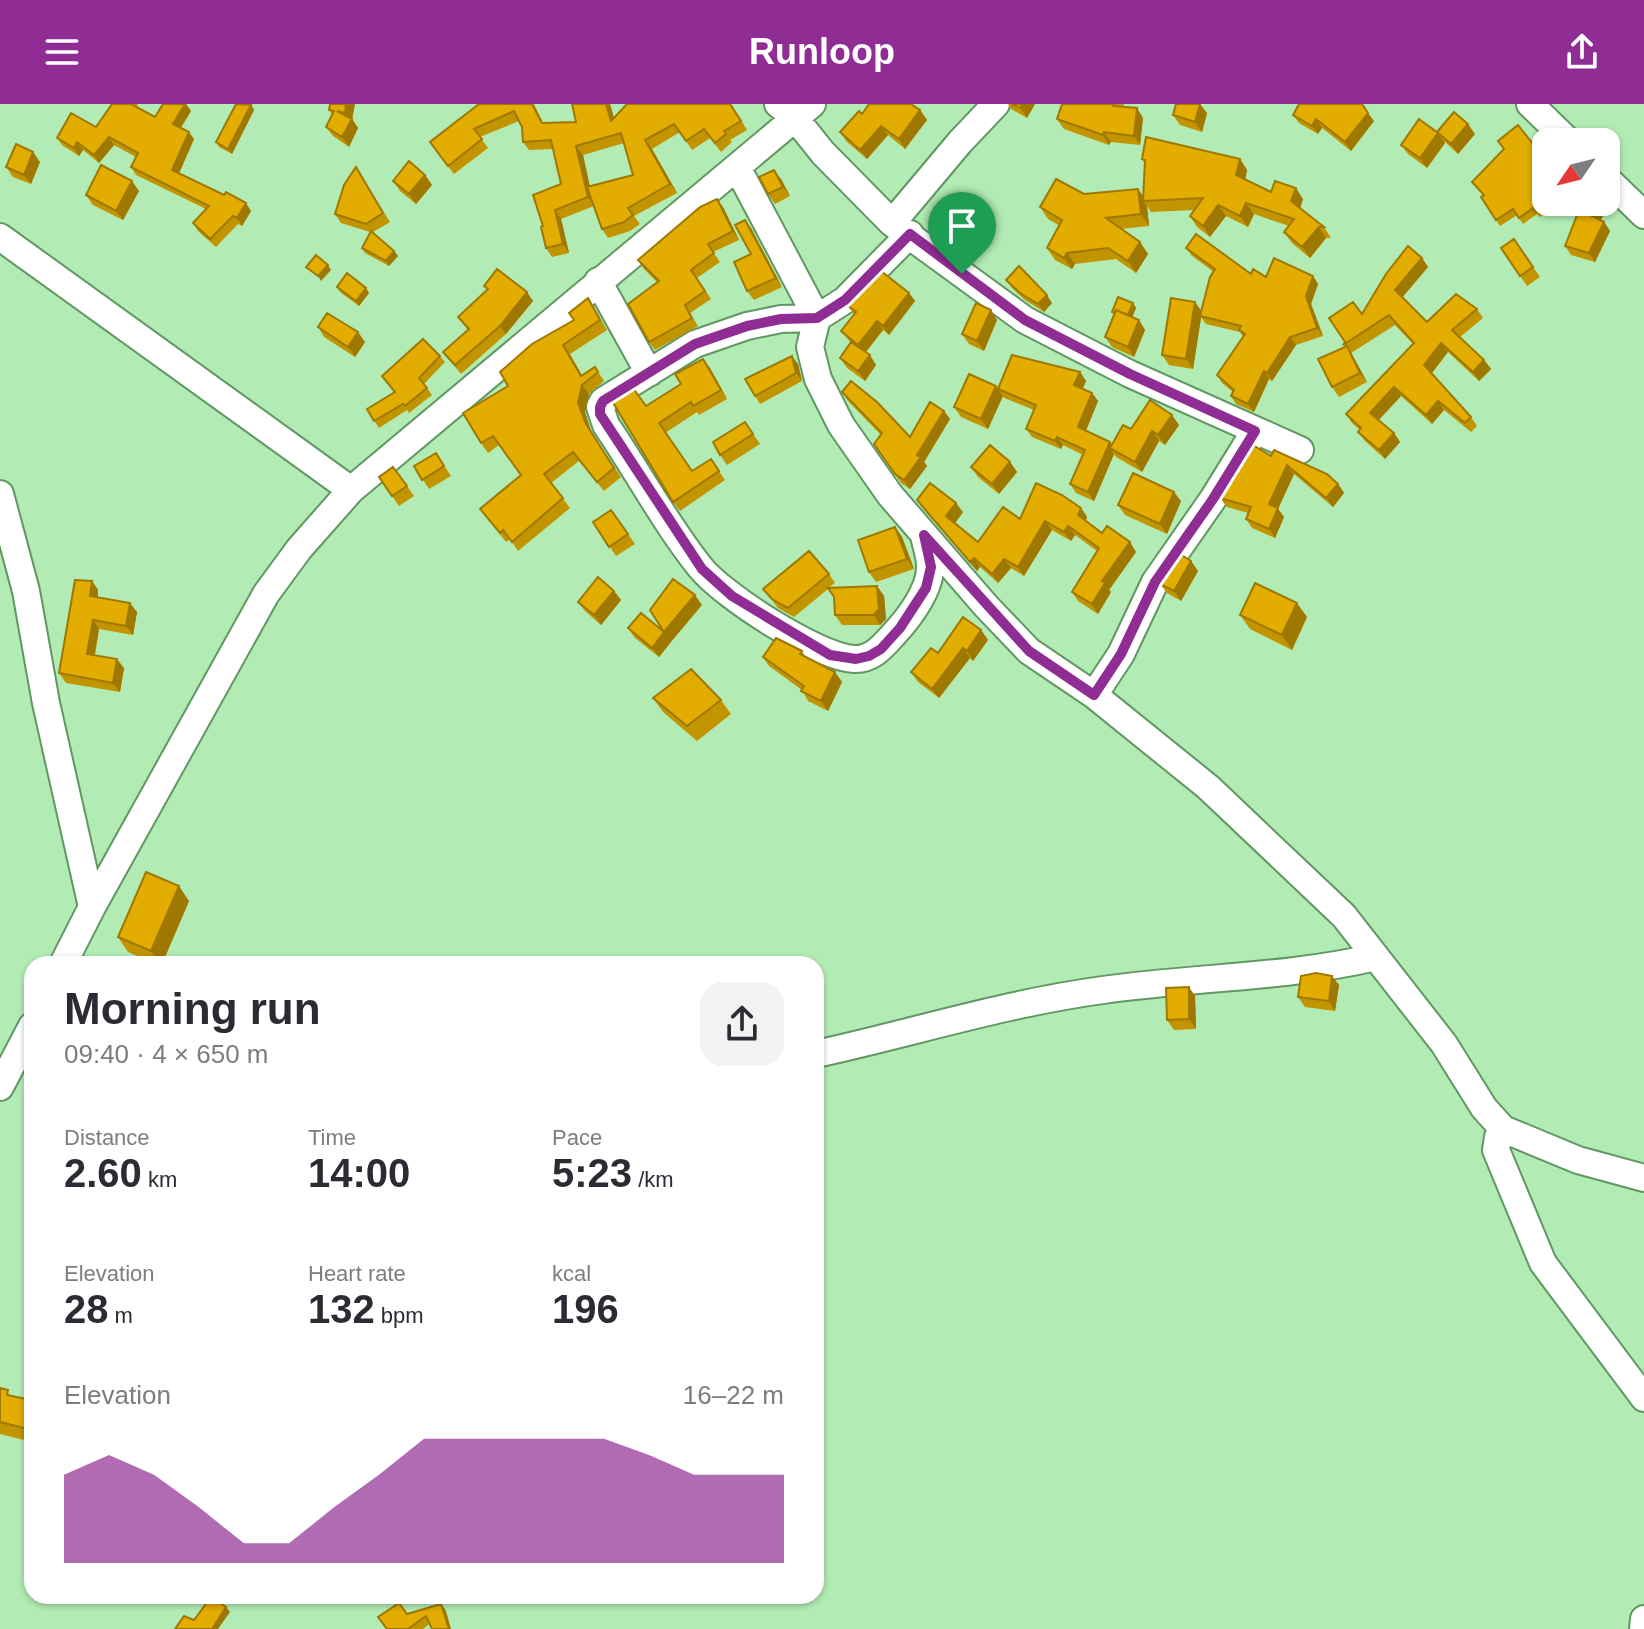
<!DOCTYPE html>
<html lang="en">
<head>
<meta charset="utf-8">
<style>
	body { margin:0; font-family:Arial,sans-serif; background:#f2f2f3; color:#2b2b33; height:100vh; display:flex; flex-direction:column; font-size:30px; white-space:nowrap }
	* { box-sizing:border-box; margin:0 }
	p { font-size:26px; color:#7c7c81 }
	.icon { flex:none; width:44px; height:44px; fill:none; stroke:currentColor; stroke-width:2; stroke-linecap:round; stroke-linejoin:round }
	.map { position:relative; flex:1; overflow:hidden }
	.drawer { position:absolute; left:24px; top:852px; width:800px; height:648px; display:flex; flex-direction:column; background:#fff; border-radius:24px; box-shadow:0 2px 6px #0004 }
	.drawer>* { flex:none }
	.needle { width:52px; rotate:235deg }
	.tools { position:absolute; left:1532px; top:24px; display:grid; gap:16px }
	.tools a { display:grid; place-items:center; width:88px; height:88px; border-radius:16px; background:#fff; box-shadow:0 2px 6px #0004; font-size:40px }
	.pin { position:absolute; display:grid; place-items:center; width:68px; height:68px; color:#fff; margin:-82px -34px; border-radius:50% 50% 50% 0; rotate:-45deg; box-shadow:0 0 8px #0007 }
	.pin .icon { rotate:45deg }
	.round { display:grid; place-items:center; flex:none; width:84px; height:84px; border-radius:24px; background:#f2f2f3 }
	.summary { display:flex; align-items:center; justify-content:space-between; height:136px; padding:0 40px }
	h1 { font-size:44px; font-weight:700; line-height:60px }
	.metrics { display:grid; grid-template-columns:repeat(3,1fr); gap:12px; height:136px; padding:8px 40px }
	.metrics div { display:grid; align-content:center }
	.metrics b { font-size:40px; font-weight:700 }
	.metrics small { font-size:22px; font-weight:400 }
	.metrics p { font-size:22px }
	.chart { height:224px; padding:16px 40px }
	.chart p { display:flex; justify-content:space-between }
	.chart svg { width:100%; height:144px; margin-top:8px; fill:#8f2d94; opacity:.7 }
	header { display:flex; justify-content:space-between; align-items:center; height:104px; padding:0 40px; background:#8f2d94; color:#fff; font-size:36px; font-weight:700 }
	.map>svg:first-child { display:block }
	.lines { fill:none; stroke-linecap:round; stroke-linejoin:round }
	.minor-casing { stroke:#609763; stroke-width:30 }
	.minor { stroke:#fff; stroke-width:26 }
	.wall { fill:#c29400; fill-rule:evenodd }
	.shaded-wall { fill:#9e7800 }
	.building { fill:#e2ac00; stroke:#9e7800; stroke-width:2 }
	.route-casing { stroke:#fff; stroke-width:16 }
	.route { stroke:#8f2d94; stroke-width:10 }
</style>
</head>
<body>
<header><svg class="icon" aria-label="menu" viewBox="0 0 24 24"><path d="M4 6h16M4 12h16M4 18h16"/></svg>Runloop<svg class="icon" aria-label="share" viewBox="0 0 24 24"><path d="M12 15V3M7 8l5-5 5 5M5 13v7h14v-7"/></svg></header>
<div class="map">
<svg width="1644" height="1525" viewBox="0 0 1644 1525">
	<rect width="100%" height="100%" fill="#b2ecb4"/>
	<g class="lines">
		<defs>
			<path id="minor" d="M778,0L795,14L823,49L892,119L1025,216L1130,270L1300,346
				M1530,0L1569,38
				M737,63L817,214L810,243L818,275L841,321L890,391L986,502L1029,547L1094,591L1208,683L1344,812L1444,940L1484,1004L1503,1025L1578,1056L1644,1074
				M1606,74L1644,111
				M892,119L960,38L996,0
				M910,130L845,196L817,214L781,215L747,222L695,240L603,297L600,303L606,321C638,368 665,419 700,463C723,492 818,553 854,555C872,556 883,542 894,530C909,514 931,485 930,462C930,452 926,441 924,432
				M0,133L351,386
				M598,177L649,269
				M0,390L26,487L46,599L92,803
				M1094,591L1121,550L1155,478L1213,395L1255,327
				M63,860L92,803L266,490L299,445L351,386L812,0
				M816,950C912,929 1006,899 1103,886C1194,873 1286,874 1376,853
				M0,983L32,922
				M1503,1025L1498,1033L1496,1046L1543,1159L1644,1294
				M1643,1525L1644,1515"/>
		</defs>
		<use href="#minor" class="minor-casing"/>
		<use href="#minor" class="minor"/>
	</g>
	<path class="wall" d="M111,0H138L136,3L155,13L186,0L191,7L181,24L194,35L179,69L251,107L242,122L238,120L216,143L198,127L193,119L206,105L136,71L131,63L136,53L114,41L99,59L83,46L79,52L62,41L57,34L96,23L112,1Z
		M330,0H355L352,15L358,24L349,43L333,32L326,23L332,11L329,6Z
		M479,0H534L543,19L576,18L610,0L614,14L731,0L747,26L730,36L732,38L721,48L710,34L692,46L680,28L652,45L677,89L634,112L640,120L630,127L608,134L602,125L594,102L561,115L569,149L552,153L546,144L543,122L561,80L553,45L529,46L523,38L522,23L519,17L480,33L488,44L454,70L436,47ZM624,39L633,71L590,83L583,51Z
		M1008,0H1035L1027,14L1011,5Z
		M1062,0H1124L1123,3L1143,14L1140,41L1111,38L1109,41L1064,25L1057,15Z
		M251,1L254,6L232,50L219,43L216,38Z
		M920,6L927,16L905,45L888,31L867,55L847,38L840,28L862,10Z
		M1207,9L1202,28L1180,21L1173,11Z
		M1293,11L1374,17L1351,47L1322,24L1318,30L1299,19Z
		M1438,29L1475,30L1458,50L1444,37L1445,39L1427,64L1408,50L1401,41Z
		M1142,55H1240L1247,66L1245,75L1271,88L1303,95L1300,104L1324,123L1331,134H1326L1310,154L1292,139L1284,128L1289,122L1254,110L1248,123L1226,112L1210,133L1197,123L1190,112L1194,106L1151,108L1147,102L1149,122L1121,125L1140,138L1148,150L1136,169L1116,155L1075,160L1072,165L1055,156L1047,144L1060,122L1048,115L1040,103L1084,90L1143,92L1145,60Z
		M40,58L31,80L13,73L6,63Z
		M356,63L390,118L373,128L394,147L398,152L389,162L365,149L362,144L370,128L341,119L335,110Z
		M425,71L432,81L416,100L400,87L393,77Z
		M781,75L790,92L775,100L768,90Z
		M1472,78L1546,98H1557L1540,113L1537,110L1523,120L1517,111L1500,122L1481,93L1483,91Z
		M139,87L123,116L93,101L86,91Z
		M1606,96L1609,100L1601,116L1604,118L1610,127L1595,158L1571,151L1565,142L1579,107L1577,105L1606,98Z
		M723,103L739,136L713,148L720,158L697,174L711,195L690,209L698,222L655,246L649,238L657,178L644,165L638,156Z
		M751,124L782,183L754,196L747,187L751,150Z
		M945,132H992L975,157L951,141Z
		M1514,135L1540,173L1527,182L1501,144Z
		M1186,144L1251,170L1266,173L1313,172L1318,180L1311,200L1323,232L1296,241L1272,277L1269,275L1254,308L1236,300L1231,292L1233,288L1222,279L1217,271L1243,233L1240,228L1206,220L1201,213L1193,265L1169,261L1162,251L1195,198L1201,207L1214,168L1192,152Z
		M1422,154L1428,163L1402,193L1427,218L1477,205L1483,214L1460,233L1484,256L1491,265L1479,277L1448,248L1432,269L1471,313L1477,322L1471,328L1444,306L1432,320L1401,292L1378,316L1394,329L1400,338L1385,355L1365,337L1358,328L1360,326L1352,319L1346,310L1413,240L1395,221L1351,249L1367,278L1339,293L1332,283L1345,243L1343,241L1362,210Z
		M1006,176L1052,199L1044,208L1025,196L1012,184Z
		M484,182L533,197L506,230L461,270L443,248L468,226L458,213L487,186Z
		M337,183L366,184L369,189L359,202L340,188Z
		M909,189L915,197L889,231L883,226L866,248L876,261L865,277L847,264L840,254L851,239L841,227L854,210L847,201Z
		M1133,199L1136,204L1132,213L1139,216L1145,226L1134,253L1112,243L1105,233L1114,211L1112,208Z
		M594,203L607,226L570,250L582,271L595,263L604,277L589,290L585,308L592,330L621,373L604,387L579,357L551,379L570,404L518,447L510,435L506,438L480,405L521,371L499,341L488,349L481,339L508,282Z
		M997,216L984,247L969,240L962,230Z
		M318,223L365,238L355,253L324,233Z
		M440,252L445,258L424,280L432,291L409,309L407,306L379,324L367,305L394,288L382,272Z
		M798,260L802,277L760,300L755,292Z
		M710,264L727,295L699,311L697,308L665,329L692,367L711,355L725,376L680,407L673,398L646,302Z
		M1080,268L1086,277L1083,285L1092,289L1098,297L1086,327L1112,340L1131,325L1179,321L1165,341L1159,337L1142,368L1116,353L1114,350L1094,397L1076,389L1070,380L1083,351L1063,341L1061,345L1032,333L1026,325L1034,306L1004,294L1003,292L988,325L961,313L954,303L996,282L998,285Z
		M842,288L910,333L944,307L950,315L924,358L927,362L910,385L901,379L874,340L881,331L848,297Z
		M745,318L760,340L727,361L720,351Z
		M436,349L451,372L429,385L414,362Z
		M1271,352L1338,380L1344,389L1333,403L1294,370L1278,405L1284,413L1275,434L1252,424L1246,415L1248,409L1227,403L1220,394Z
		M1010,358L1017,368L999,390L978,373L971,363Z
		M393,363L414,392L399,402L379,373Z
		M917,396L963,408L955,419L978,438L1020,415L1081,404L1087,413L1086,417L1102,429L1136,448L1109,486L1111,488L1098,510L1078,497L1072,488L1097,447L1075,431L1071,437L1052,426L1024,472L1011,464L998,479L980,463L977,467L924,406Z
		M1181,397L1167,430L1125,411L1118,401Z
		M611,406L635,440L616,452L593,418Z
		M895,423L902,433L914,465L876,478L869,468Z
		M1191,457L1198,467L1181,497L1167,489L1160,480Z
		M829,470L835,479L828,484L877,482L884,492L886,515L880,521H842L835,511L834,493L828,485L794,513L778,504L763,485Z
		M92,477L98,486V493L137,508L133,531L99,525L95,551L124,564L120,588L66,579L59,569Z
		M614,487L621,496L601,521L585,507L578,498Z
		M1240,511L1307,513L1292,546L1250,525Z
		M628,524L664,528L671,538L659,553L635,534Z
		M981,526L988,536L973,557L970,554L939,594L918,578L911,568L938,549Z
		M802,547L806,554L842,578L828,607L808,597L802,586L769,562L763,553Z
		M653,594L721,596L731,610L697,637L663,608Z
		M189,797L162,860H156L128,848L118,833Z
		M1332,872L1339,881L1335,907L1305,903L1298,893Z
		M1195,892L1196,925L1174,926L1167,916Z
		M0,1284L12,1292L32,1296V1338L0,1330Z
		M441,1500L446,1507L423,1525H387L407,1510Z"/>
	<path class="shaded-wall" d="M186,0L191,7L178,28L173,20Z
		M346,0H355L352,15L358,24L349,43L342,33L350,17L345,9Z
		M606,0H610L617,26L611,17Z
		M1022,0H1035L1027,14L1020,4Z
		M1200,0L1207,9L1202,28L1195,18Z
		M251,1L254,6L232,50L228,45Z
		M1137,4L1143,14L1140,41L1134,32Z
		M920,6L927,16L905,45L899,35Z
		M1368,9L1374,17L1351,47L1345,38Z
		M1316,15L1322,24L1318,30L1312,22Z
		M1468,20L1475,30L1458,50L1451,40Z
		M881,22L888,31L867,55L860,46Z
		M189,28L194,35L177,74L172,66Z
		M1104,28L1111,38L1109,41L1103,31Z
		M1438,29L1445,39L1427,64L1420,54Z
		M109,33L114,41L99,59L94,51Z
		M645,36L652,45L677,89L670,80Z
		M77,38L83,46L79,52L74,44Z
		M576,42L583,51L594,102L588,93Z
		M33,48L40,58L31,80L24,71Z
		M1240,55L1247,66L1244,82L1236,71Z
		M774,66L781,75L790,92L783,83Z
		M425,71L432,81L416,100L409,90Z
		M132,77L139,87L123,116L116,107Z
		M1296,84L1303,95L1299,108L1291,97Z
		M1138,85L1146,96L1143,97L1147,102L1149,122L1141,110Z
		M717,95L723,103L739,136L733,127Z
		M1606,96L1609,100L1598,121L1592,112L1599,98H1606Z
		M246,99L251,107L242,122L237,114Z
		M1246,99L1254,110L1248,123L1240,112Z
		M1218,101L1226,112L1210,133L1203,122Z
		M555,106L561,115L569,149L563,140Z
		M745,116L751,124L782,183L776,174Z
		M1604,118L1610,127L1595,158L1589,149Z
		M985,122L992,132L975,157L968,147Z
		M1319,123L1326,134L1310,154L1302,143Z
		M1140,138L1148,150L1136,169L1128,157Z
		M394,147L398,152L389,162L386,157Z
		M1067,149L1075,160L1072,165L1064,154Z
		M1422,154L1428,163L1401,195L1395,186Z
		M328,161L331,166L321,177L318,172Z
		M1313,172L1318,180L1311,200L1323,232L1317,224L1306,192Z
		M366,184L369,189L359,202L356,197Z
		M527,188L533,197L506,230L500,222Z
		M909,189L915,197L889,231L883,222Z
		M1047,191L1052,199L1044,208L1038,200Z
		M1195,198L1202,208L1193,265L1186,255Z
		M1133,199L1136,204L1130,219L1127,214Z
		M991,206L997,216L984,247L977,237Z
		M1139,216L1145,226L1134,253L1128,243Z
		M877,217L883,226L864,250L858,241Z
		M358,228L365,238L355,253L348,243Z
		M1290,233L1296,241L1272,277L1267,269Z
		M1441,239L1448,248L1431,270L1424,261Z
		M1347,242L1353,252L1367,278L1360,269Z
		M870,251L876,261L865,277L858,267Z
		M792,252L798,260L802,277L796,269Z
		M703,255L710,264L727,295L721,286Z
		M1484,256L1491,265L1479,277L1473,268Z
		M1264,267L1269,275L1254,308L1248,300Z
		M1080,268L1086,277L1080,290L1074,281Z
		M582,281L589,290L585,308L592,330L621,373L586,320L578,299Z
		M996,282L1003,292L988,325L981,315Z
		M1394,283L1401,292L1377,318L1370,309Z
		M1092,289L1098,297L1084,331L1078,323Z
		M1438,297L1444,306L1432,320L1426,311Z
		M944,307L950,315L924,358L927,362L910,385L904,376Z
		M1172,311L1179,321L1165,341L1158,331Z
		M1152,327L1159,337L1142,368L1135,358Z
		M1394,329L1400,338L1385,355L1379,346Z
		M1057,333L1063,341L1061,345L1055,337Z
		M1110,338L1116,346L1110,344L1114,350L1094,397L1088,388Z
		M1010,358L1017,368L999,390L992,380Z
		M1287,361L1294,370L1278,405L1284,413L1275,434L1269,425V400Z
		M1338,380L1344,389L1333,403L1326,394Z
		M1174,388L1181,397L1167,430L1160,420Z
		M956,399L963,408L953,422L946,412Z
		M1081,404L1087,413L1084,420L1078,411Z
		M1045,417L1052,426L1024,472L1018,463Z
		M1068,422L1075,431L1071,437L1064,428Z
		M895,423L902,433L914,465L907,455Z
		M1130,438L1136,448L1109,486L1111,488L1098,510L1092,500L1102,477Z
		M974,454L980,463L977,467L970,458Z
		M1004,455L1011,464L998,479L992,470Z
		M1191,457L1198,467L1181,497L1174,487Z
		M92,477L98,486L97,501L90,492Z
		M877,482L884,492L886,515L880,521L874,511Z
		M614,487L621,496L601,521L594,511Z
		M695,491L702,501L671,538L664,528Z
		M130,499L137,508L133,531L126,522Z
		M1297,499L1307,513L1292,546L1282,531Z
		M93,516L99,525L93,559L87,550Z
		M981,526L988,536L973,557L967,547Z
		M664,528L671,538L659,553L652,544Z
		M963,544L970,554L939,594L932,585Z
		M117,555L124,564L120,588L113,579Z
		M835,568L842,578L828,607L821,597Z
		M179,782L189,797L162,860H160L151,847Z
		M1332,872L1339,881L1335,907L1329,897Z
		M1189,883L1195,892L1196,925L1189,915Z
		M441,1500L446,1507L451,1525H449Z
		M226,1503L230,1508L218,1525H212Z"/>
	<path class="building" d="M112,0H131L155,13L163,0H185L173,20L189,28L172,66L224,91L226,88L246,99L237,114L233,112L210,135L193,119L209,102L131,63L138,49L109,33L94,51L77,38L74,44L57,34L71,9L96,23Z
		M236,0L251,1L228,45L216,38Z
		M330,0H346L345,9L337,7L352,15L342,33L326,23L334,7L329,6Z
		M479,0H532L542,19L576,18L572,0H606L611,17L627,0H730L741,17L724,27L726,30L715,39L704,25L686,37L674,20L645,36L670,80L628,104L633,111L624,118L602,125L587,83L633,71L621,29L576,42L588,93L555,106L563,140L546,144L541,123L543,122L533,91L561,80L551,36L523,38L522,23L514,7L474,25L482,35L448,62L430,38Z
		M869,0H911L920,6L899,35L881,22L860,46L840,28L859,7L862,10Z
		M1012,0H1022L1020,4Z
		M1062,0H1114L1113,2L1137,4L1134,32L1104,28L1103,31L1057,15Z
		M1176,0H1200L1195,18L1173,11Z
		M1299,0H1362L1368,9L1345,38L1316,15L1312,22L1293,11Z
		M1454,8L1468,20L1451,40L1437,28Z
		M1419,15L1438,29L1420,54L1401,41Z
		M1518,21L1544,54L1546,52V98L1536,107L1533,104L1519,114L1513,105L1496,116L1481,93L1484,91L1472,78L1504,45L1498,37Z
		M1146,33L1240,55L1236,71L1271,88L1275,77L1296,84L1291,97L1324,123H1319L1302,143L1284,128L1294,115L1246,99L1240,112L1218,101L1203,122L1190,112L1203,94L1143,97L1145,56L1142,55Z
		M16,40L33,48L24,71L6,63Z
		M409,57L425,71L409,90L393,77Z
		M101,61L132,77L116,107L86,91Z
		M356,63L383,109L366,120L335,110L344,81Z
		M774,66L783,83L768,90L759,73Z
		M1056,75L1084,90L1138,85L1141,110L1106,114L1140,138L1128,157L1108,144L1067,149L1064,154L1047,144L1062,116L1040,103Z
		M717,95L733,127L708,140L714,149L691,166L705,187L685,201L692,214L649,238L628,200L659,177L638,156L700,103Z
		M1580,98H1599L1592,112L1604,118L1589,149L1565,142L1579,106L1577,105Z
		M962,106L985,122L968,147L945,132Z
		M745,116L776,174L747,187L734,158L751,150L735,121Z
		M371,127L394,147L386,157L362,144Z
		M1196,130L1251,170L1253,165L1266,173L1274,154L1313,172L1306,192L1317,224L1290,233L1267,269L1264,267L1248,300L1231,292L1234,286L1217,271L1245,230L1239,226L1241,222L1200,212L1210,173L1215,165L1186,144Z
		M1514,135L1533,163L1520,172L1501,144Z
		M1408,142L1422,154L1395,186L1427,218L1456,190L1477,205L1452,226L1484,256L1473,268L1441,239L1424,261L1471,313L1465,319L1438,297L1426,311L1394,283L1370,309L1394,329L1379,346L1358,328L1361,324L1346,310L1414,239L1389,211L1343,241L1345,238L1329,214L1353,198L1362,210L1386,170Z
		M316,151L328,161L318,172L306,163Z
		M1019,162L1047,191L1038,200L1020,189L1006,176Z
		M497,165L527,188L500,222L455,261L443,248L469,225L458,213L488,185L484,182Z
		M881,167L909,189L883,222L877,217L858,241L841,227L856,208L847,201Z
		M347,169L366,184L356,197L337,183Z
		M1118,193L1133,199L1128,211L1116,206L1115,209L1112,208Z
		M588,194L600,216L563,241L581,272L595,263L598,268L582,281L578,299L586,320L614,364L597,378L573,348L544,370L563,394L512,438L503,426L500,429L480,405L521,371L493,332L481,339L463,309L508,282L500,268L532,240L574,216L569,209Z
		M1171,194L1195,198L1186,255L1162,251Z
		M976,199L991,206L977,237L962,230Z
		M1116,206L1139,216L1128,243L1105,233Z
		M327,209L358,228L348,243L318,223Z
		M423,235L440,252L419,274L427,284L405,302L403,300L374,317L367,305L395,288L382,272Z
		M851,238L870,251L858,267L840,254Z
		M1347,242L1360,269L1332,283L1318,255Z
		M1012,251L1080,268L1074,281L1092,289L1078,323L1110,338L1088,388L1070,380L1085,346L1057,333L1055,337L1026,325L1036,301L998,285Z
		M792,252L796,269L755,292L745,275Z
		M703,255L721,286L693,302L691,298L659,319L692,367L711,355L719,367L673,398L612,297L633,284L646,302L681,280L675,270Z
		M969,270L996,282L981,315L954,303Z
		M851,277L877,298L910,333L930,298L944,307L917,351L921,353L904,376L895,370L874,340L882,329L842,288Z
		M1150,296L1172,311L1158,331L1152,327L1135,358L1110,344L1123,321L1131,325Z
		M745,318L753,330L720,351L713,338Z
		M990,341L1010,358L992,380L971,363Z
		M1253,341L1271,352L1274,346L1327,370L1338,380L1326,394L1287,361L1269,400L1278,404L1269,425L1246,415L1251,403L1220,394Z
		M436,349L444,362L422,376L414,362Z
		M393,363L407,382L392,392L379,373Z
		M1133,369L1174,388L1160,420L1118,401Z
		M930,379L956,399L946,412L978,438L1003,403L1020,415L1036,379L1062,391L1081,404L1078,411L1102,429L1107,422L1130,438L1102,477L1105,479L1092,500L1072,488L1099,444L1068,422L1064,428L1045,417L1018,463L1004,455L992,470L974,454L970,458L917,396Z
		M611,406L628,430L609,443L593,418Z
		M895,423L907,455L869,468L858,436Z
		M809,447L829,470L788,504L772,495L763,485Z
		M1180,450L1191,457L1174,487L1160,480Z
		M598,473L614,487L594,511L578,498Z
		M673,475L695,491L664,528L650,506Z
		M75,476L92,477L90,492L130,499L126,522L93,516L87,550L117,555L113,579L59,569Z
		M1255,479L1297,499L1282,531L1240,511Z
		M877,482L879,505L874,511H835L834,493L828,484Z
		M641,509L664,528L652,544L628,524Z
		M963,513L981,526L967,547L963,544L932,585L911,568L931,544L938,549Z
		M776,534L802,547L800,550L835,568L821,597L801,587L804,582L763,553Z
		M691,565L721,596L687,622L653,594Z
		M146,768L179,782L151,847L118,833Z
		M1316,869L1332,872L1329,897L1298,893L1301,872Z
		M1189,883V915L1167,916L1166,884Z
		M0,1284L8,1286L7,1291L32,1296V1326L0,1318Z
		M211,1493L226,1503L212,1525H175L184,1512L194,1516Z
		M399,1499L407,1510L441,1500L449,1525H432L426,1512L408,1525H387L378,1513Z"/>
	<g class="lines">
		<defs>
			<path id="route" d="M910,130L1025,216L1130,270L1255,327L1213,395L1155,478L1121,550L1094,591L1029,547L924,431L931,463L926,484L900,524L881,545L869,552L856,555L830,551L732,492L702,465L600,310V303L603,297L695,240L747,222L781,215L817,214L845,196Z"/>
		</defs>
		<use href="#route" class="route-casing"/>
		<use href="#route" class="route"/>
	</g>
</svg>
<div class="tools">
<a><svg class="needle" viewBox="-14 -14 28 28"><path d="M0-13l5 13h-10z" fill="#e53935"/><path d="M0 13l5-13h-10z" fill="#7c7c81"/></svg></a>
</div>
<div class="pin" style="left:962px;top:170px;background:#1e9e55"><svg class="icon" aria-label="arrive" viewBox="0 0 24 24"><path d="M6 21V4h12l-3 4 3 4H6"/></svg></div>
<section class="drawer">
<div class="summary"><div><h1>Morning run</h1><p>09:40 · 4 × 650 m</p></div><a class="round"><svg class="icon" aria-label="share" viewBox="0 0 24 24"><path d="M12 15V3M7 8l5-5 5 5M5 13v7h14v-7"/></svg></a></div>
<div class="metrics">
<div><p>Distance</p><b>2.60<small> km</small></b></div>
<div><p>Time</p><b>14:00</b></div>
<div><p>Pace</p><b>5:23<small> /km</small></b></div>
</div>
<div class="metrics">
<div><p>Elevation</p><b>28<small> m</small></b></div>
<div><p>Heart rate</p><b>132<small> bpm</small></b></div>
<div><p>kcal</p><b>196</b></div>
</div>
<div class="chart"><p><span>Elevation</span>16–22 m</p>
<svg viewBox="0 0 160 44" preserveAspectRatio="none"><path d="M0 44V17L10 11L20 17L30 27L40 38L50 38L60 27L70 17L80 6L90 6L100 6L110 6L120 6L130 11L140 17L150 17L160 17V44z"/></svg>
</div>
</section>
</div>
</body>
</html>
